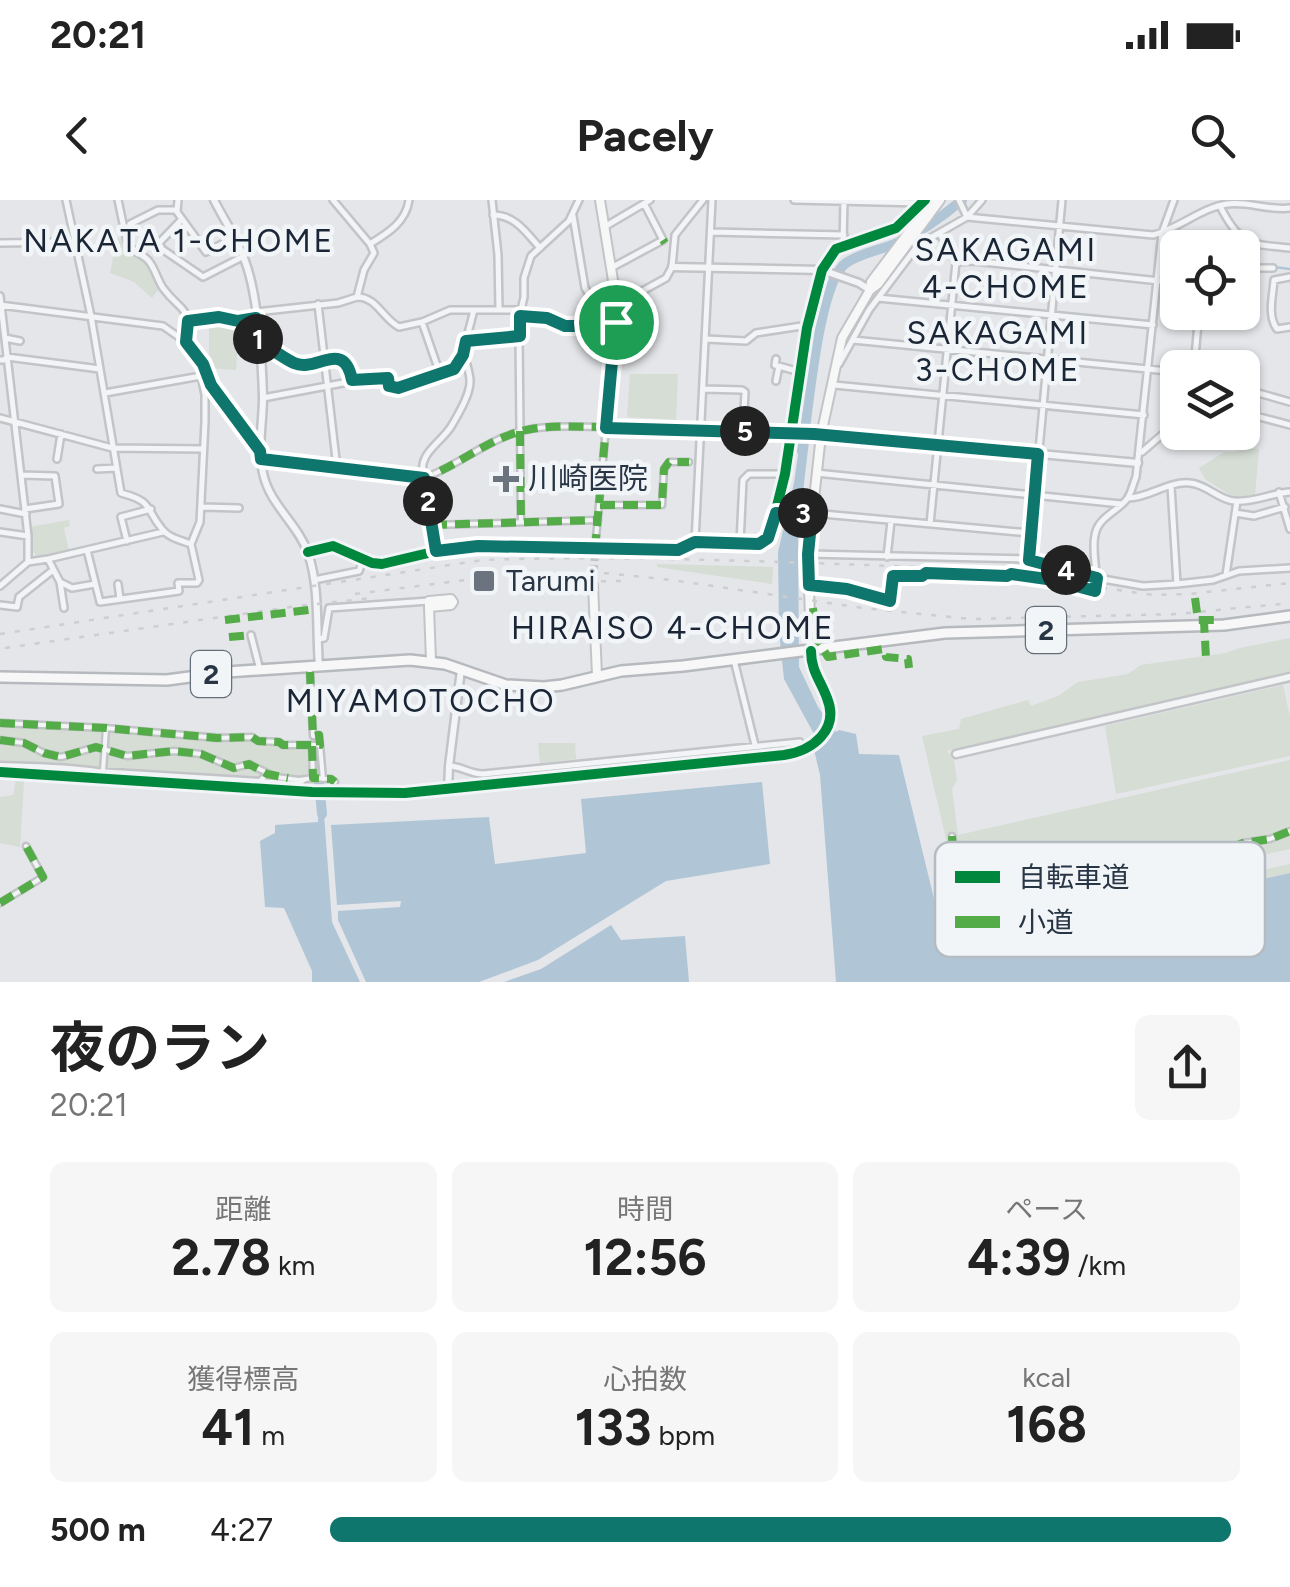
<!DOCTYPE html>
<html lang="ja">
<head>
<meta charset="utf-8">
<style>
	body { margin:0; font-family:Figtree,"Noto Sans JP",sans-serif; background:#f6f6f6; color:#222; height:100vh; display:flex; flex-direction:column; font-size:38px; white-space:nowrap }
	* { box-sizing:border-box; margin:0 }
	p { font-size:32px; color:#767676 }
	.icon { flex:none; width:55px; height:55px; fill:none; stroke:currentColor; stroke-width:2; stroke-linecap:round; stroke-linejoin:round }
	.map { position:relative; height:782px; overflow:hidden }
	.details { display:flex; flex-direction:column; background:#fff; flex:1 }
	.details>* { flex:none }
	.tools { position:absolute; left:1160px; top:30px; display:grid; gap:20px }
	.tools a { display:grid; place-items:center; width:100px; height:100px; border-radius:15px; background:#fff; box-shadow:0 2px 8px #0004; font-size:50px }
	.pin { position:absolute; display:grid; place-items:center; width:85px; height:85px; color:#fff; margin:-42px; border:5px solid #fff; border-radius:50%; box-shadow:0 2px 10px #0007 }
	.km { position:absolute; width:50px; height:50px; margin:-25px; border-radius:50%; background:#222; color:#fff; font-size:28px; line-height:50px; text-align:center }
	.round { display:grid; place-items:center; flex:none; width:105px; height:105px; border-radius:15px; background:#f6f6f6 }
	.summary { display:flex; align-items:center; justify-content:space-between; height:170px; padding:0 50px }
	h1 { font-size:55px; font-weight:700; line-height:75px }
	.metrics { display:grid; grid-template-columns:repeat(3,1fr); gap:15px; height:170px; padding:10px 50px }
	.metrics div { display:grid; align-content:center; border-radius:15px; background:#f6f6f6; text-align:center }
	.metrics b { font-size:50px; font-weight:700 }
	.metrics small { font-size:28px; font-weight:400 }
	.metrics p { font-size:28px }
	ul { padding:0 50px; list-style:none; font-size:32px }
	li { display:grid; grid-template-columns:160px 120px 1fr; align-items:center; height:75px }
	li i { height:25px; border-radius:12px; background:#0f766e }
	.status { display:flex; justify-content:space-between; align-items:center; height:70px; padding:0 50px; background:#fff; direction:ltr }
	.status svg { height:28px; fill:currentColor }
	header { display:flex; justify-content:space-between; align-items:center; height:130px; padding:0 50px; background:#fff; font-size:45px; font-weight:700 }
	.map>svg:first-child { display:block }
	.green { fill:#d5ddd4 }
	.water { fill:#b0c6d6 }
	.lines { fill:none; stroke-linecap:round; stroke-linejoin:round }
	.stream { stroke:#b0c6d6; stroke-width:2.5 }
	.river { stroke:#b0c6d6; stroke-width:10 }
	.secondary-tunnel { stroke:#bec3c8; stroke-width:8; stroke-dasharray:8 4; stroke-linecap:butt }
	.pedestrian-casing { stroke:#c2c4c7; stroke-width:9 }
	.minor-casing { stroke:#c2c4c7; stroke-width:10 }
	.tertiary-casing { stroke:#c2c4c7; stroke-width:11 }
	.secondary-casing { stroke:#c2c4c7; stroke-width:12 }
	.trunk-casing { stroke:#b6b9be; stroke-width:14 }
	.pedestrian { stroke:#f3f4f6; stroke-width:4 }
	.minor { stroke:#f3f4f6; stroke-width:5 }
	.tertiary { stroke:#f3f4f6; stroke-width:6 }
	.secondary { stroke:#f7f7f7; stroke-width:8 }
	.trunk { stroke:#f7f7f7; stroke-width:9 }
	.rail { stroke:#ccced1; stroke-width:2.5; stroke-dasharray:5 10; stroke-linecap:butt }
	.quiet { stroke:#53ac47; stroke-width:8; stroke-dasharray:15 8; stroke-linecap:butt }
	.cycleway-casing { stroke:#f2f5f8; stroke-width:16 }
	.cycleway { stroke:#00873e; stroke-width:10 }
	.route-casing { stroke:#fff; stroke-width:20 }
	.route { stroke:#0f766e; stroke-width:12 }
	.poi-dot { fill:#6a737e; stroke:#f2f5f8; stroke-width:4 }
	.labels { text-anchor:middle; stroke-width:9; stroke-linejoin:round; paint-order:stroke }
	.shield { fill:#f2f5f8; stroke:#656f7b; stroke-width:2.5 }
	.shield-label { font-size:28px; font-weight:bold; fill:#283545 }
	.poi-label { font-size:30px; fill:#283545; stroke:#f2f5f8; text-anchor:start }
	.neighbourhood-label { font-size:32px; letter-spacing:2.5px; fill:#1a2636; stroke:#f2f5f8 }
	.key { fill:#f2f5f8; stroke:#b5bbc2; stroke-width:2.5 }
	.key-label { font-size:28px; fill:#283545 }
</style>
</head>
<body>
<div class="status"><b>20:21</b><svg viewBox="0 0 49 12"><path d="M0 12V9h3v3zM5 12V6h3v6zM10 12V3h3v9zM15 12V0h3v12zM26 1h20v11H26zM47 4h2v5h-2z"/></svg></div>
<header><svg class="icon" aria-label="back" viewBox="0 0 24 24"><path d="M15 5l-7 7 7 7"/></svg>Pacely<svg class="icon" aria-label="search" viewBox="0 0 24 24"><circle cx="10" cy="10" r="6"/><path d="M15 15l6 6"/></svg></header>
<div class="map">
<svg width="1290" height="782" viewBox="0 0 1290 782">
	<rect width="100%" height="100%" fill="#e4e6e9"/>
	<path class="green" d="M122,38C128,52 138,52 147,62C153,69 156,79 160,87L152,98L134,82L110,73L117,39Z
		M209,120L237,124V136L243,144V150L237,154L236,170L209,168Z
		M630,174H678L676,220L627,217Z
		M1246,248L1259,249L1255,295L1233,297L1205,279L1199,268L1224,252H1235Z
		M69,320L70,326L64,328L69,352L38,358L32,350L29,327Z
		M657,364L773,367L772,384L657,367Z
		M1290,438V474L947,551L954,561L957,580L952,589L958,635L1290,560V649L1097,693L1094,686L1085,689L1086,696L990,718L960,699L922,536L959,529L961,519L1028,500L1031,506L1058,496L1078,482L1128,474L1141,465L1226,453L1240,448Z
		M1283,485L1290,517V556L1116,594L1105,526Z
		M0,518L254,535L259,538L284,539L285,543H313L315,587L0,567Z
		M538,543H575L576,559L540,563Z
		M16,580L24,581L20,647L0,643V597L13,595Z
		M1290,664V673L987,742L954,724L959,716L988,733Z"/>
	<path class="water" d="M809,241L798,335L799,467L818,507L836,532L839,530L856,534L859,554L899,555L938,715L987,742L1290,673V782H836L820,575L811,537L814,534L784,479L779,432L778,352L794,283L800,242Z
		M762,582L770,664L666,681L538,760L479,782H366L338,720V711L400,707L401,701L337,705L331,625L489,617L495,664L586,653L581,599Z
		M318,614H324L332,722L360,782H312V771L284,708L265,707L260,641L275,633V625L318,622Z
		M611,725L621,740L685,736L689,782H504L541,769Z"/>
	<g class="lines">
		<path class="stream" d="M1267,66L1290,69
			M1054,110L1058,77"/>
		<path class="river" d="M802,251C808,215 818,82 846,63C861,53 881,50 897,43C921,32 942,17 962,0
			M316,549L322,614"/>
		<path class="secondary-tunnel" d="M593,385L595,352"/>
		<defs>
			<path id="pedestrian" d="M520,231L521,322
				M600,305H662L664,269L669,262H689
				M433,325L598,320
				M595,349L617,105
				M437,351L424,278C457,266 484,242 518,232C545,224 578,227 607,227
				M0,523L106,528L217,538L252,537L258,541L279,542L283,545H320L319,535L313,536L310,472
				M0,540L24,543L44,553L61,557L96,547L127,556L174,551L201,554L234,568L249,564L276,577L299,580L313,578
				M320,545L323,579
				M312,546L313,578L331,579L335,582
				M0,565C33,566 64,566 97,571L260,581L266,575
				M103,571L106,528
				M260,581L299,584L304,580
				M952,636L953,648L964,686L979,695
				M1191,651L1193,658L1212,656L1243,643L1270,639L1290,631
				M1024,699L1193,658
				M0,703L43,677L26,646"/>
			<path id="minor" d="M66,0L91,116L121,293C154,302 144,307 162,329C169,338 180,340 191,344L199,380L197,383H178L179,391L100,402L87,350
				M118,0C120,8 126,42 129,46C134,52 142,54 148,60C155,68 157,79 163,88C182,114 191,103 186,142
				M178,0L177,12L206,52L234,38
				M333,0L370,44C388,33 406,22 409,0
				M492,0L498,55L499,110
				M794,0L922,3L925,0
				M959,0L967,17L1153,35C1179,29 1200,8 1227,4C1248,1 1269,11 1290,8
				M1220,6C1240,46 1250,44 1290,48
				M493,15C515,15 526,32 540,48
				M573,16L585,88L594,103L616,115
				M182,19L159,43L162,49L203,77L244,56
				M130,24L158,10H176
				M606,26L650,0
				M712,32L844,35
				M940,34L956,62L974,61L1178,83
				M0,43L75,42
				M843,45L844,0
				M1160,53L1178,55
				M611,68L663,40L645,5
				M1242,68H1273
				M1290,77L1274,80C1273,96 1267,116 1277,129L1290,127
				M0,96L28,336V362L0,386
				M357,97C377,97 382,118 399,127L422,122L450,110H521
				M357,97L364,70L374,53L370,44
				M878,98L1153,125
				M318,104L337,268L424,278C416,253 442,243 452,225C459,213 471,193 470,180C469,165 461,156 466,141L519,136
				M0,105L163,126L186,142L197,155L203,164L211,185L260,251
				M617,105L666,78L672,67L675,35L703,0
				M256,112L338,103L357,97
				M520,116L547,118L565,126H581L616,117
				M188,121L219,117L238,121L256,118
				M422,122L440,174
				M5,138L20,141
				M706,139L746,141L756,133L808,125
				M853,140L1178,172
				M466,141L474,110
				M261,144C273,149 285,162 298,164C306,166 307,163 314,161C336,156 348,158 352,181
				M776,159L775,165L800,172
				M0,160H4L7,157L100,169
				M839,164L869,110L918,45L967,17L982,0
				M1194,168L1199,112
				M776,181L779,166
				M834,185L1144,215
				M704,189L742,190L745,192L743,231
				M105,193L201,176
				M263,198L375,177H387L391,187C399,187 450,174 454,169C458,165 460,160 463,155
				M1290,202L1255,192L1256,216L1290,225
				M0,218L112,248L203,249
				M520,231L519,136L521,110L524,97V78L531,56L569,21L579,0
				M1142,252L1178,221
				M57,259L61,234
				M97,269L116,268
				M816,273L1121,304
				M21,275L55,276L59,304L25,309
				M1171,286L1177,384
				M1279,292L1290,329
				M1128,298C1149,298 1167,281 1190,283C1206,284 1219,300 1234,301C1253,303 1272,293 1290,292
				M202,307L239,308
				M0,309L26,314
				M776,313H812L1030,333
				M1235,313L1254,316L1285,307
				M930,324L956,62
				M0,332L28,336
				M127,341L121,317L151,309
				M695,342L712,0
				M740,343L743,280L749,274H784
				M191,344L200,322L205,222V195L198,160
				M759,344L769,338L785,274L807,128L822,70
				M808,354L1029,359L1097,378L1143,386L1177,384L1213,380L1239,371L1290,368
				M887,357L891,321
				M48,359L60,382L64,408
				M1029,359L1062,0
				M28,362L48,359L163,332
				M1226,375L1237,301
				M314,380L359,371L363,360
				M60,382L72,388L95,384
				M118,384L120,399
				M809,385L847,389L891,401L893,376H923L926,373L1007,376L1011,374L1054,380L1095,391C1099,372 1091,353 1095,335C1098,317 1117,312 1127,299C1131,294 1133,284 1136,277L1162,33L1174,0
				M0,405L17,407L19,397L53,370
				M251,435L260,470
				M318,439L324,438L329,408L429,401
				M734,460L755,545
				M449,566C461,566 470,574 483,574L800,542"/>
			<path id="tertiary" d="M214,0C224,20 238,40 245,61C258,95 262,160 263,197C263,223 257,248 263,273C269,304 298,324 308,353C320,388 316,429 319,466
				M672,67L822,70L859,83L870,90
				M822,70C843,33 859,46 891,30C902,24 912,12 922,3
				M607,227L814,233L1138,263
				M261,259L337,268
				M308,352L333,346L372,363L382,364L437,351L478,346L678,349L695,342L759,344
				M956,554L1290,477
				M0,572L312,592L405,593L784,555C812,551 840,530 827,498C821,481 811,471 811,451
				M448,590L449,566L461,470"/>
			<path id="secondary" d="M600,0L617,105
				M870,90L878,84L940,0
				M595,352V349
				M593,385L597,475
				M429,407V401L451,399L453,402L451,405L429,407L431,461
				M811,451L808,354L821,235L842,138L870,90L871,82L933,0"/>
			<path id="trunk" d="M0,477L167,480L227,472L410,460L445,464L506,485L544,487L562,485L621,471L683,466L945,433L1224,425L1290,416"/>
		</defs>
		<use href="#pedestrian" class="pedestrian-casing"/>
		<use href="#minor" class="minor-casing"/>
		<use href="#tertiary" class="tertiary-casing"/>
		<use href="#secondary" class="secondary-casing"/>
		<use href="#trunk" class="trunk-casing"/>
		<use href="#pedestrian" class="pedestrian"/>
		<use href="#minor" class="minor"/>
		<use href="#tertiary" class="tertiary"/>
		<use href="#secondary" class="secondary"/>
		<use href="#trunk" class="trunk"/>
		<path class="rail" d="M604,373L672,380L863,408L971,419L1178,414L1290,403
			M511,383L621,381
			M355,394L529,372
			M0,434L483,360C653,354 825,365 996,369L1042,372L1104,388L1153,395L1189,394L1290,383
			M5,448L298,406L372,398"/>
		<path class="quiet" d="M663,40L665,43
			M520,231L521,322
			M600,305H662L664,269L669,262H689
			M432,325L598,320
			M595,349L617,105
			M437,351L424,278C457,266 484,242 518,232C545,224 578,227 607,227
			M1195,398L1198,420H1214V422H1204L1206,458
			M813,408L816,438L828,457L884,449L886,457L908,459L909,468
			M225,420L309,410
			M229,437L251,435
			M0,523L106,528L217,538L252,537L258,541L279,542L283,545H320L319,535L313,536L310,472
			M0,540L24,543L44,553L61,557L96,547L127,556L174,551L201,554L234,568L249,564L267,574L288,578
			M312,546L313,578L331,579L335,582
			M952,636L953,648L964,686L979,695
			M1191,651L1193,658L1212,656L1243,643L1270,639L1290,631
			M1024,699L1193,658
			M0,703L43,677L26,646"/>
		<defs>
			<path id="cycleway" d="M308,352L333,346L372,363L382,364L437,351L478,346L678,349L695,342L759,344L769,338L785,274L807,128L822,70L836,49L896,28L925,0
				M0,572L312,592L405,593L784,555C812,551 840,530 827,498C821,481 811,471 811,451"/>
		</defs>
		<use href="#cycleway" class="cycleway-casing"/>
		<use href="#cycleway" class="cycleway"/>
	</g>
	<g class="lines">
		<defs>
			<path id="route" d="M520,116L547,118L565,126H581L616,117L606,228L814,234L1038,254L1029,360L1097,378L1095,391L1054,380L1011,374L1007,376L926,373L922,376H893L890,401L847,389L809,385L808,354L812,314L776,313L768,338L759,344L695,342L678,350L478,346L436,351L424,278L261,259L260,251L211,185L203,164L186,142L188,121L219,117L238,121L256,118L258,143C271,147 281,157 294,163C316,173 344,138 352,180L388,178L389,186L398,188L454,169L463,155L466,141L520,136Z"/>
		</defs>
		<use href="#route" class="route-casing"/>
		<use href="#route" class="route"/>
	</g>
	<g class="poi-dot">
		<path d="M501 264h10v10h10v10h-10v10h-10v-10h-10v-10h10z"/>
		<rect x="472" y="369" width="24" height="24" rx="5"/>
	</g>
	<g class="labels">
		<g class="shield">
			<rect x="1026" y="407" width="40" height="46" rx="8"/>
			<rect x="191" y="451" width="40" height="46" rx="8"/>
		</g>
		<g class="shield-label">
			<text x="1046" y="440">2</text>
			<text x="211" y="484">2</text>
		</g>
		<g class="poi-label">
			<text x="528" y="289">川崎医院</text>
			<text x="506" y="391">Tarumi</text>
		</g>
		<g class="neighbourhood-label">
			<text x="179" y="52">NAKATA 1-CHOME</text>
			<text x="1006" y="61">SAKAGAMI<tspan x="1006" dy="37">4-CHOME</tspan></text>
			<text x="998" y="144">SAKAGAMI<tspan x="998" dy="37">3-CHOME</tspan></text>
			<text x="673" y="439">HIRAISO 4-CHOME</text>
			<text x="421" y="512">MIYAMOTOCHO</text>
		</g>
	</g>
	<rect x="935" y="642" width="330" height="115" rx="15" class="key"/>
	<rect x="955" y="671" width="45" height="12" fill="#00873e"/>
	<rect x="955" y="716" width="45" height="12" fill="#53ac47"/>
	<g class="key-label">
		<text x="1018" y="687">自転車道</text>
		<text x="1018" y="732">小道</text>
	</g>
</svg>
<div class="tools">
<a><svg class="icon" aria-label="locate" viewBox="0 0 24 24"><circle cx="12" cy="12" r="6"/><path d="M12 2v4M12 18v4M2 12h4M18 12h4"/></svg></a>
<a><svg class="icon" aria-label="layers" viewBox="0 0 24 24"><path d="M12 4l9 5-9 5-9-5zM3 14l9 5 9-5"/></svg></a>
</div>
<div class="pin" style="left:616px;top:122px;background:#1e9e55"><svg class="icon" aria-label="arrive" viewBox="0 0 24 24"><path d="M6 21V4h12l-3 4 3 4H6"/></svg></div>
<b class="km" style="left:258px;top:139px">1</b>
<b class="km" style="left:428px;top:301px">2</b>
<b class="km" style="left:803px;top:313px">3</b>
<b class="km" style="left:1066px;top:370px">4</b>
<b class="km" style="left:745px;top:231px">5</b>
</div>
<section class="details">
<div class="summary"><div><h1>夜のラン</h1><p>20:21</p></div><a class="round"><svg class="icon" aria-label="share" viewBox="0 0 24 24"><path d="M12 15V3M7 8l5-5 5 5M5 13v7h14v-7"/></svg></a></div>
<div class="metrics">
<div><p>距離</p><b>2.78<small> km</small></b></div>
<div><p>時間</p><b>12:56</b></div>
<div><p>ペース</p><b>4:39<small> /km</small></b></div>
</div>
<div class="metrics">
<div><p>獲得標高</p><b>41<small> m</small></b></div>
<div><p>心拍数</p><b>133<small> bpm</small></b></div>
<div><p>kcal</p><b>168</b></div>
</div>
<ul>
<li><b>500 m</b>4:27<i style="width:99%"></i></li>
</ul>
</section>
</body>
</html>
